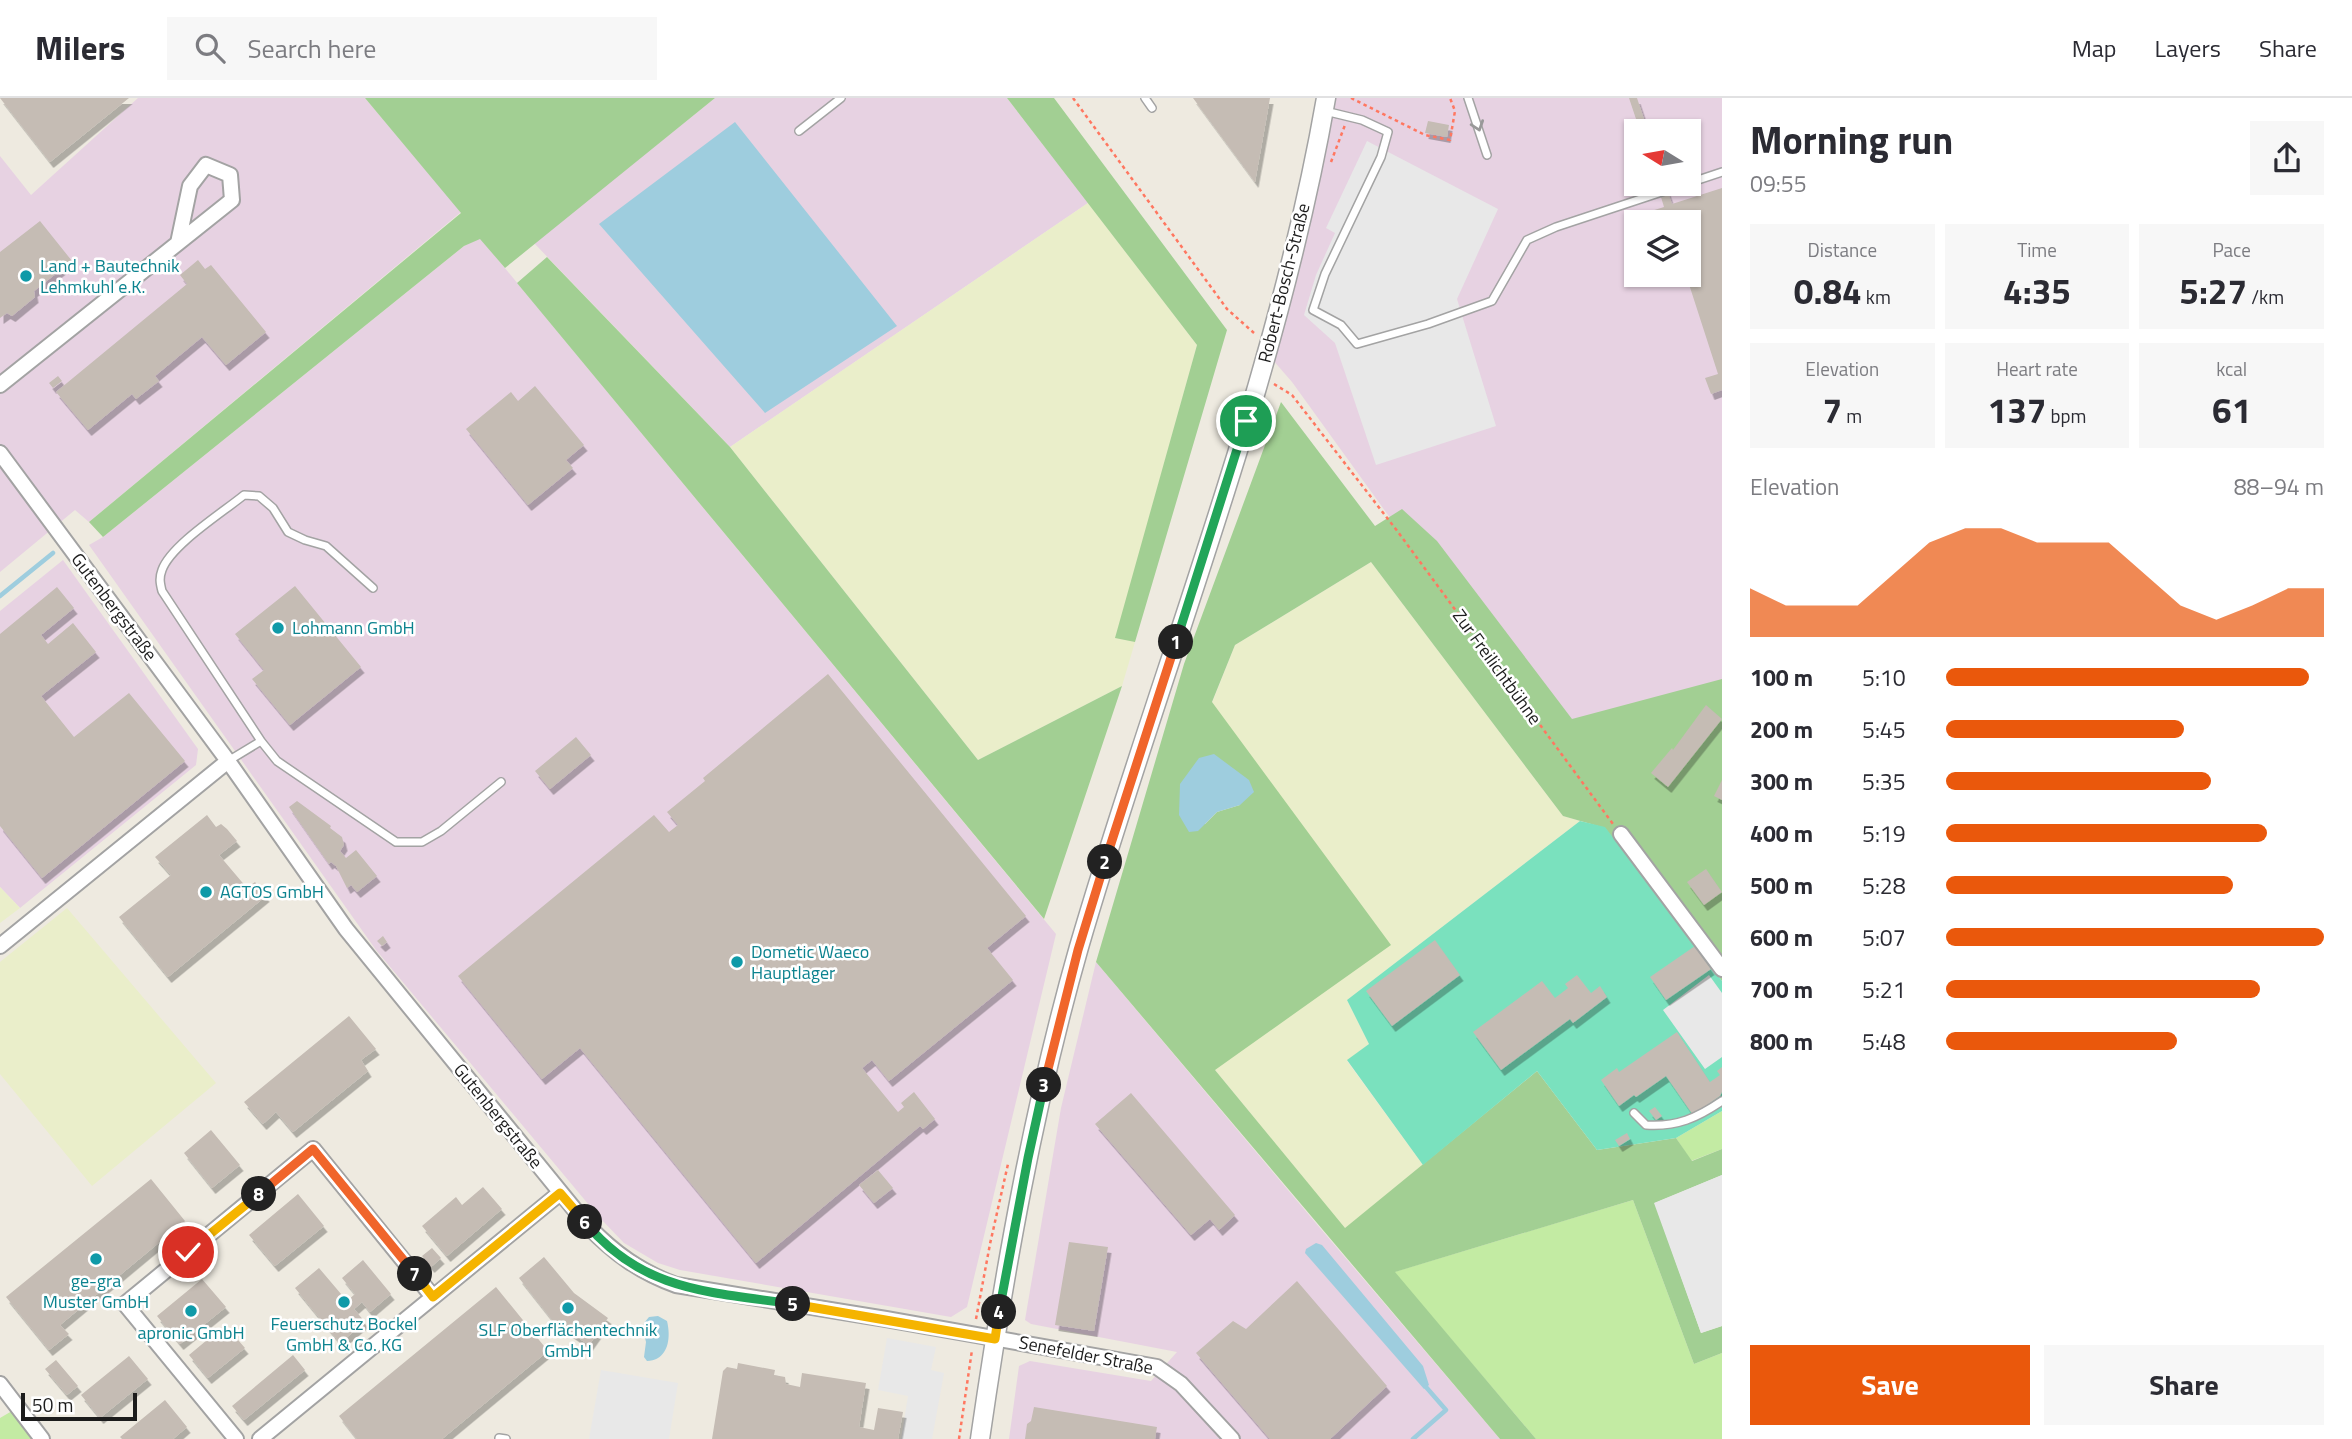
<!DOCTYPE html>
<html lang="en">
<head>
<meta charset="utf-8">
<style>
	body { margin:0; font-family:"Titillium Web",sans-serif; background:#f7f7f7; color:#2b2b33; height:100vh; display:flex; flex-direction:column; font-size:26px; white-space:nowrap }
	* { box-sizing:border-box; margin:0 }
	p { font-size:23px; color:#7c7c81 }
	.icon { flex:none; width:38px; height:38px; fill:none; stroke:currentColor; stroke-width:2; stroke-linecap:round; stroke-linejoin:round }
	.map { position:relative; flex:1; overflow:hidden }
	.drawer { display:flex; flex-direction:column; background:#fff; width:630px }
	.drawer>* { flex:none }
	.needle { width:46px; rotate:281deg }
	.controls { position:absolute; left:1624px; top:21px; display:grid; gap:14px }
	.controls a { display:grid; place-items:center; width:77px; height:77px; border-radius:0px; background:#fff; box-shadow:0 2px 5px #0004; font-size:35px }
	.scale { position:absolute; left:21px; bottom:18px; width:116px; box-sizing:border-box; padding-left:7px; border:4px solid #1c1c1c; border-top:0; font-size:19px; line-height:24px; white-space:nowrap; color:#1c1c1c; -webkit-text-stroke:5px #fff; paint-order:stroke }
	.pin { position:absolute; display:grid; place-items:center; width:60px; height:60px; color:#fff; margin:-30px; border:4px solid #fff; border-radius:50%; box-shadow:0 2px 7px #0007 }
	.km { position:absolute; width:35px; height:35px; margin:-18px; border-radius:50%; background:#222; color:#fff; font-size:19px; line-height:35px; text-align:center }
	.round { display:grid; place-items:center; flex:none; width:74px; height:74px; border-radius:0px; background:#f7f7f7 }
	.head { display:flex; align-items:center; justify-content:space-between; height:119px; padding:0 28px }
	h1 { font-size:38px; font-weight:700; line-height:52px }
	.stats { display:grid; grid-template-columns:repeat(3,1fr); gap:10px; height:119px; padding:7px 28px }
	.stats div { display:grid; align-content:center; border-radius:0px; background:#f7f7f7; text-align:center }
	.stats b { font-size:35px; font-weight:700 }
	.stats small { font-size:19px; font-weight:400 }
	.stats p { font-size:19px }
	.chart { height:196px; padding:14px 28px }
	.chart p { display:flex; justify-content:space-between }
	.chart svg { width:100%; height:126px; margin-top:7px; fill:#ea580c; opacity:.7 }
	.button { display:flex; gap:14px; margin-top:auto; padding:14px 28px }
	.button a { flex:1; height:80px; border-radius:0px; background:#ea580c; color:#fff; font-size:28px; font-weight:700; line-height:80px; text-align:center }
	.button a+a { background:#f7f7f7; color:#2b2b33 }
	ul { padding:0 28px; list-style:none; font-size:23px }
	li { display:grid; grid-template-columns:112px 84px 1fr; align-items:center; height:52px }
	li i { height:18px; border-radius:9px; background:#ea580c }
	header { display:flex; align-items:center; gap:42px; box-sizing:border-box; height:98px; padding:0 35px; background:#fff; border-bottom:2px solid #e1e1e2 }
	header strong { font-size:33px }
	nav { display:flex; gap:38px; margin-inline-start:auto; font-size:24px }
	.search { width:490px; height:63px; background:#f7f7f7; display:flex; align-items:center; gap:18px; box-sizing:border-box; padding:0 24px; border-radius:0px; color:#7c7c81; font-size:26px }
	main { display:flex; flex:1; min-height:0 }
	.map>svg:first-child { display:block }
	.industrial { fill:#e7d2e2; fill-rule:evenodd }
	.farmland { fill:#eaeeca }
	.grass { fill:#c3eba3 }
	.forest { fill:#a2cf93; fill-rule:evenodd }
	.pitch { fill:#7ae1be }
	.parking { fill:#e8e8e8 }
	.water { fill:#9ecdde }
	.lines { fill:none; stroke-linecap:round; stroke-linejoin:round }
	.stream { stroke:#9ecdde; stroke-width:4.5 }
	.building { fill:#c5bcb4; filter:url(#shadow) }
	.service-casing { stroke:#a3a3a3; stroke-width:10 }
	.minor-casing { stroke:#a3a3a3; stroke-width:18 }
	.tertiary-casing { stroke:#a3a3a3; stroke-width:21 }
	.path { stroke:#ff7760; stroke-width:2.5; stroke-dasharray:3.5 3.5; stroke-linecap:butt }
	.service { stroke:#fff; stroke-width:7 }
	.minor { stroke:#fff; stroke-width:14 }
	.tertiary { stroke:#fff; stroke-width:18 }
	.oneway { stroke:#999 }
	.split-1-casing { stroke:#fff; stroke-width:14 }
	.split-2-casing { stroke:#fff; stroke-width:14 }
	.split-3-casing { stroke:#fff; stroke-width:14 }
	.split-4-casing { stroke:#fff; stroke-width:14 }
	.split-5-casing { stroke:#fff; stroke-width:14 }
	.split-6-casing { stroke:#fff; stroke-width:14 }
	.split-7-casing { stroke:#fff; stroke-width:14 }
	.split-8-casing { stroke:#fff; stroke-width:14 }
	.split-9-casing { stroke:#fff; stroke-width:14 }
	.split-1 { stroke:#22a559; stroke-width:9 }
	.split-2 { stroke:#f0652b; stroke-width:9 }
	.split-3 { stroke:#f0652b; stroke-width:9 }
	.split-4 { stroke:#22a559; stroke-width:9 }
	.split-5 { stroke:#f5b400; stroke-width:9 }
	.split-6 { stroke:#22a559; stroke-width:9 }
	.split-7 { stroke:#f5b400; stroke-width:9 }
	.split-8 { stroke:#f0652b; stroke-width:9 }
	.split-9 { stroke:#f5b400; stroke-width:9 }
	.culture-dot { fill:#0f9aa8; stroke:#fff; stroke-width:2.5 }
	.labels { text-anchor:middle; stroke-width:5; stroke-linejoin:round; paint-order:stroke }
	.culture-label { font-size:18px; fill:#0d838f; stroke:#fff; text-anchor:start }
	.street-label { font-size:18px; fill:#1c1c1c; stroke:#fff }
</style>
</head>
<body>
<header>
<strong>Milers</strong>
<div class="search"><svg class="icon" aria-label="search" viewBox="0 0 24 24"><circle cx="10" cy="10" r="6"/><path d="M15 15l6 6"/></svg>Search here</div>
<nav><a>Map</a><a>Layers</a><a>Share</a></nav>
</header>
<main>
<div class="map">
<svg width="1722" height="1341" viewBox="0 0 1722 1341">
	<defs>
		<filter id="shadow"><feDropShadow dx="3.5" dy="6" stdDeviation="0" flood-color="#0004"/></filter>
	</defs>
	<rect width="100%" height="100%" fill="#eeeae0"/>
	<path class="industrial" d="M138,0H365L461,114L89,424L75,412L0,474V58L31,97Z
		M715,0H1007L1088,105L730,349L534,145Z
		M1334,0H1722V864L1510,586L1292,284L1272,261ZM1636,33H1689V86H1636ZM1636,124H1689V177H1636Z
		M480,140L1056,836L967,1209L951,1219L680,1172L658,1165L624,1145L599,1119L376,852L89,447L103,439L464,148Z
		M63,462L198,651L196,667L20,810L0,789V513Z
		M1096,864L1320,1130L1500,1341H1009L1019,1268L1030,1263L1151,1283L1177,1254L1031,1226L1025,1222L1061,1010Z"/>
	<path class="farmland" d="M1088,105L1197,247L1116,539L1135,544L1122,588L978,662L730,349Z
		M1371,464L1563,718L1580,723L1347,902L1369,946L1347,963L1423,1067L1345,1131L1215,972L1212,605L1235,547Z
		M0,789L20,810L0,825Z
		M67,810L216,985L92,1088L0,976V864Z"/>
	<path class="grass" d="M1722,1013V1051L1691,1063L1676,1040Z
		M1633,1102L1694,1266L1722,1255V1341H1536L1394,1174Z
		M12,1313L35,1341H0V1320Z"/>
	<path class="forest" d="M365,0H715L505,170L480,141L464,148L103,439L89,424L461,115Z
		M1007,0H1054L1227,232L1135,544L1115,540L1197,247Z
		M547,159L730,349L978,662L1122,588L1044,821L517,185Z
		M1281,304L1375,428L1402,411L1437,443L1572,621L1722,581V883L1605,730L1563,718L1371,464L1235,547L1212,604L1391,847L1215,972L1345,1130L1537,973L1597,1052L1676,1040L1692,1063L1722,1051V1077L1655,1105L1701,1235L1722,1228V1255L1694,1266L1633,1102L1395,1174L1536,1341H1500L1096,864L1184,566ZM1180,686L1240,707L1217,714L1205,726Z"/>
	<path class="pitch" d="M1580,723L1605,729L1722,883V1013L1676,1040L1597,1052L1537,973L1423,1067L1347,962L1369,946L1347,902Z"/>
	<path class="parking" d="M1367,43L1498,111L1457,201L1496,328L1376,367L1335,245L1304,217L1316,177L1335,135L1326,130Z
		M1709,877L1722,895V959L1705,971L1663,912Z
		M1722,1077V1228L1701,1235L1654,1105Z
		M887,1240L936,1249L931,1272L944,1275L932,1341H901L908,1298L878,1292Z
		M601,1272L678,1285L669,1341H589Z"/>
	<path class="water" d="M735,24L897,228L765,315L599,126Z
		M1214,656L1249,682L1254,694L1240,707L1217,714L1198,733L1189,734L1179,717L1180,686L1199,660Z
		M1316,1145L1322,1147L1423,1268L1429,1287L1424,1291L1305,1155L1306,1151Z
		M658,1218L667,1223C671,1239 669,1262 647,1263L644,1259L646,1244L643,1232L644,1225L649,1219Z"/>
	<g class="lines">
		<path class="stream" d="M0,498L53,455
			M1413,1341L1446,1312L1426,1289"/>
	</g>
	<path class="building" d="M0,0H129L50,64Z
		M1193,0H1270L1255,84Z
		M1629,0H1637L1648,33H1640Z
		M1428,23L1449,27L1447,39L1425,35Z
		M1657,86H1665L1672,106L1722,90V292L1711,296L1705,280L1718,276L1686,177H1689V124H1637L1635,118L1664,109Z
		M40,123L72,163L34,193L35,199L12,218L7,215L0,220V154Z
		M198,162L205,171L211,167L266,234L226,267L202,239L155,278L159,283L136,301L132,296L88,332L56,294L187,186L180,177Z
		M58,278L62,283L53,290L49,285Z
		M535,288L584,347L566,362L573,370L528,407L466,331L511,294L518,303Z
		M295,488L361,569L290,627L252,581L264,572L235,536Z
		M57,489L74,510L41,537L48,546L73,525L96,554L41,598L74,639L129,595L185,663L42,780L0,728V536Z
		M828,576L1026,818L987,850L1013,882L889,983L872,962L862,970L898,1014L904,1009L901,1005L914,994L935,1021L923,1031L920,1028L756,1165L580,950L542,981L458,878L654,717L669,734L678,727L667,714L705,683L703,680Z
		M1706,607L1722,621L1668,689L1651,675L1672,650L1673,652Z
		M576,639L591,657L550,691L535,673Z
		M1722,682V702L1714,698Z
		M297,703L331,728L330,730L342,739L344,747L340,753L346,760L356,752L377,778L357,794L351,787L347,790L336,768L331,764L329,766L289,709Z
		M207,717L216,729L221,726L227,731L237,743L219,757L247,790L255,784L266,798L168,879L119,819L171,777L155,759Z
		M1706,771L1722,794L1704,807L1687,784Z
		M383,838L387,844L382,848L377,843Z
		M1435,842L1460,877L1392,928L1366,893Z
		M1695,848L1711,871L1666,902L1650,879Z
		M1577,877L1591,895L1600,888L1607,899L1573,925L1570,921L1501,972L1473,934L1542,883L1555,900L1568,890L1565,886Z
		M349,918L376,951L361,962L368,973L293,1034L276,1014L263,1026L244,1004Z
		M1677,934L1710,984L1720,977L1717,973L1722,969V994L1720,998L1693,1017L1666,978L1636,999L1634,997L1619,1008L1601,982L1617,970L1619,974Z
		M1131,995L1235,1117L1219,1132L1210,1121L1191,1137L1095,1026Z
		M1655,1009L1662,1018L1656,1022L1649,1013Z
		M211,1032L240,1067L212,1090L184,1055Z
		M1627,1035L1630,1041L1619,1048L1615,1042Z
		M878,1072L893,1090L874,1105L859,1087Z
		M151,1081L185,1123L60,1227L69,1236L49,1252L6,1199Z
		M483,1089L502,1111L447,1158L422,1128L456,1099L462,1107Z
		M298,1096L324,1128L275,1168L249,1137Z
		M1069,1144L1108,1149L1094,1233L1055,1227Z
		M432,1150L441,1160L431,1169L422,1158Z
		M544,1159L574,1195L608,1220L589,1247L553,1223L519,1180Z
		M363,1162L391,1196L370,1214L362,1204L354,1211L365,1224L340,1245L295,1190L319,1170L347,1203L355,1196L342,1180Z
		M202,1181L226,1209L180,1246L157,1218Z
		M1297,1183L1387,1288L1330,1341H1270L1196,1255L1233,1223L1246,1231Z
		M496,1189L548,1253L442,1341H357L339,1318Z
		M225,1227L245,1250L208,1280L189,1257Z
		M293,1257L305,1272L244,1322L232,1308Z
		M129,1258L148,1281L100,1320L81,1297Z
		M56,1262L78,1288L67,1297L45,1271Z
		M738,1265L775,1272L774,1277L785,1279L786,1286L800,1289L802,1275L866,1285L859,1329L874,1332L878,1310L903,1314L898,1341H712L723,1273L727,1269L737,1271Z
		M165,1302L187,1329L173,1341H122L120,1339Z
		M1034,1309L1157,1329L1155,1341H1025L1027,1326L1031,1323Z"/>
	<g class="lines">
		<defs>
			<path id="service" d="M1145,0L1152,10
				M1468,0L1487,57
				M1325,13L1362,22L1388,34L1381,59L1325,176L1313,212L1341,227L1357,246L1428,226L1492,203L1527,142L1556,129L1686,86
				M799,33L841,0
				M1689,85L1722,74
				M261,643L162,493C160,485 159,480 162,472C171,447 222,415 244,397L259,398L273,410L288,434L305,442L326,448L373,490
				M228,663L261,643L277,663L396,744H422L441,733L501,684
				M1634,1015L1646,1027C1677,1029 1697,1020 1722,1003
				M499,1340L506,1341"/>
			<path id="minor" d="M0,287L232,102L230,77L206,67L190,88L178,145
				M0,355L228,663L346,831L588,1128C614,1155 640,1174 676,1187L886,1221L1157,1269L1181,1286L1232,1341
				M1621,736L1722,871
				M0,848L228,663
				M0,1286L42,1341
				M236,1341L125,1206L313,1051L433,1199
				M260,1341L560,1095"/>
			<path id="tertiary" d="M980,1341C1004,1175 1033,1010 1079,849C1161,568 1276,289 1326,0"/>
		</defs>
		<use href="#service" class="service-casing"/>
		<use href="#minor" class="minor-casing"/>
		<use href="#tertiary" class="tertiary-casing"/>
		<path class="path" d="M1073,0L1227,211L1254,235
			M1351,0L1425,37L1450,42L1455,13L1450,0
			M1331,64L1345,27
			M1274,286L1292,297L1398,434L1613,726
			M976,1221L990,1146L1008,1066
			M959,1341L972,1252"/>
		<use href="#service" class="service"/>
		<use href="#minor" class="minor"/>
		<use href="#tertiary" class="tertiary"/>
	</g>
	<defs><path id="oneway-chevron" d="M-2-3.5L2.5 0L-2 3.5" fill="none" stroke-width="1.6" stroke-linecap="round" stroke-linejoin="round" transform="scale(1.75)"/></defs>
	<use class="oneway" href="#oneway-chevron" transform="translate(1478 28) rotate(71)"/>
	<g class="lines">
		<defs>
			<path id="split-1" d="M1176,544L1246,323"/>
			<path id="split-2" d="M1105,764L1176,544"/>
			<path id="split-3" d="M1044,987L1078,852L1105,764"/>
			<path id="split-4" d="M999,1214L1028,1060L1044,987"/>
			<path id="split-5" d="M793,1206L995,1241L999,1214"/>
			<path id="split-6" d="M585,1124C642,1194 711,1194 793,1206"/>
			<path id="split-7" d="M415,1176L433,1199L560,1095L585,1124"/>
			<path id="split-8" d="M259,1096L313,1051L415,1176"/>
			<path id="split-9" d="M188,1154L259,1096"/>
		</defs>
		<use href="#split-1" class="split-1-casing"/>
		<use href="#split-2" class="split-2-casing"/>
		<use href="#split-3" class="split-3-casing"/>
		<use href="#split-4" class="split-4-casing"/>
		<use href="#split-5" class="split-5-casing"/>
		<use href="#split-6" class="split-6-casing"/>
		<use href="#split-7" class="split-7-casing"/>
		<use href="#split-8" class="split-8-casing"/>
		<use href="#split-9" class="split-9-casing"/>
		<use href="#split-1" class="split-1"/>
		<use href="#split-2" class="split-2"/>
		<use href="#split-3" class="split-3"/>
		<use href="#split-4" class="split-4"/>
		<use href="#split-5" class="split-5"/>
		<use href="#split-6" class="split-6"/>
		<use href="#split-7" class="split-7"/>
		<use href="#split-8" class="split-8"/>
		<use href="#split-9" class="split-9"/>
	</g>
	<g class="culture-dot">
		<circle cx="26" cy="178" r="7"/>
		<circle cx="278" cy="530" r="7"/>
		<circle cx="206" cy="794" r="7"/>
		<circle cx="737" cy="864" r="7"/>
		<circle cx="96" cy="1161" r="7"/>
		<circle cx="344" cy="1204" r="7"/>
		<circle cx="568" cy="1210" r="7"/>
		<circle cx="191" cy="1213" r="7"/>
	</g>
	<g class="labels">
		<g class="culture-label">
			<text x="40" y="174">Land + Bautechnik<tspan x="40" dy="21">Lehmkuhl e.K.</tspan></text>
			<text x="292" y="536">Lohmann GmbH</text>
			<text x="220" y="800">AGTOS GmbH</text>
			<text x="751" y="860">Dometic Waeco<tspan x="751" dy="21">Hauptlager</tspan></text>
			<text x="96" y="1189" text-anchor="middle">ge-gra<tspan x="96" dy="21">Muster GmbH</tspan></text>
			<text x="344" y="1232" text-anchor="middle">Feuerschutz Bockel<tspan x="344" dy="21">GmbH &amp; Co. KG</tspan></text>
			<text x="568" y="1238" text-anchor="middle">SLF Oberflächentechnik<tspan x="568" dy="21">GmbH</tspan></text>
			<text x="191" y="1241" text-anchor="middle">apronic GmbH</text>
		</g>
		<g class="street-label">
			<text transform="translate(1284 185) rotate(-76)" y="6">Robert-Bosch-Straße</text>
			<text transform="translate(114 509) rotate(53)" y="6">Gutenbergstraße</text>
			<text transform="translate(1497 569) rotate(54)" y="6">Zur Freilichtbühne</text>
			<text transform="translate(498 1018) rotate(51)" y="6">Gutenbergstraße</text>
			<text transform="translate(1086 1257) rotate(11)" y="6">Senefelder Straße</text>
		</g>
	</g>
</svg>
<div class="controls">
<a><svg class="needle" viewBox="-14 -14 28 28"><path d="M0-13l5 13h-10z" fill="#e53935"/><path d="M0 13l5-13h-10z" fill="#7c7c81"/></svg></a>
<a><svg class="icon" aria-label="layers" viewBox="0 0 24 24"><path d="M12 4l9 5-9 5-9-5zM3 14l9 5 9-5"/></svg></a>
</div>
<div class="scale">50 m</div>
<div class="pin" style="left:1246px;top:323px;background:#1e9e55"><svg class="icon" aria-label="arrive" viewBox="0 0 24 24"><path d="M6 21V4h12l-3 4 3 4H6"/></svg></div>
<div class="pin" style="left:188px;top:1154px;background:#d93025"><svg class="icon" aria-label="check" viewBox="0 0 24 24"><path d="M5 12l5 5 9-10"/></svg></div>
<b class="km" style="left:1176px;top:544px">1</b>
<b class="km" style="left:1105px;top:764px">2</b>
<b class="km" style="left:1044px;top:987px">3</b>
<b class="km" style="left:999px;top:1214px">4</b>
<b class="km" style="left:793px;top:1206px">5</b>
<b class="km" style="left:585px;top:1124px">6</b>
<b class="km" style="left:415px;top:1176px">7</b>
<b class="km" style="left:259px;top:1096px">8</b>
</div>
<section class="drawer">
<div class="head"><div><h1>Morning run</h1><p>09:55</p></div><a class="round"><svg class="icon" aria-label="share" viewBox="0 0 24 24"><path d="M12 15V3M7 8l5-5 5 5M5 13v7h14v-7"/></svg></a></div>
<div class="stats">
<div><p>Distance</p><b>0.84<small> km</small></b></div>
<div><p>Time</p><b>4:35</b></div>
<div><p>Pace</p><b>5:27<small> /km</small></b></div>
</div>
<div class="stats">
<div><p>Elevation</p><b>7<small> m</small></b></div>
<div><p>Heart rate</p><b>137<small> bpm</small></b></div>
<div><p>kcal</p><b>61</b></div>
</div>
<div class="chart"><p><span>Elevation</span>88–94 m</p>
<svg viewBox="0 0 160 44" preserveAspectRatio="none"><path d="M0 44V27L10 33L20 33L30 33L40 22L50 11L60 6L70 6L80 11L90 11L100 11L110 22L120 33L130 38L140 33L150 27L160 27V44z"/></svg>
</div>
<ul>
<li><b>100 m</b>5:10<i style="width:96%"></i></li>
<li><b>200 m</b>5:45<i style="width:63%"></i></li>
<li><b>300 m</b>5:35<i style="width:70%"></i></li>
<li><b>400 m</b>5:19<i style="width:85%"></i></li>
<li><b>500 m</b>5:28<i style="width:76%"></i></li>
<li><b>600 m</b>5:07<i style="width:100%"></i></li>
<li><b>700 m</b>5:21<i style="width:83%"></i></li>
<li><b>800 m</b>5:48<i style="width:61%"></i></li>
</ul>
<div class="button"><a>Save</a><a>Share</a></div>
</section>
</main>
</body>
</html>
